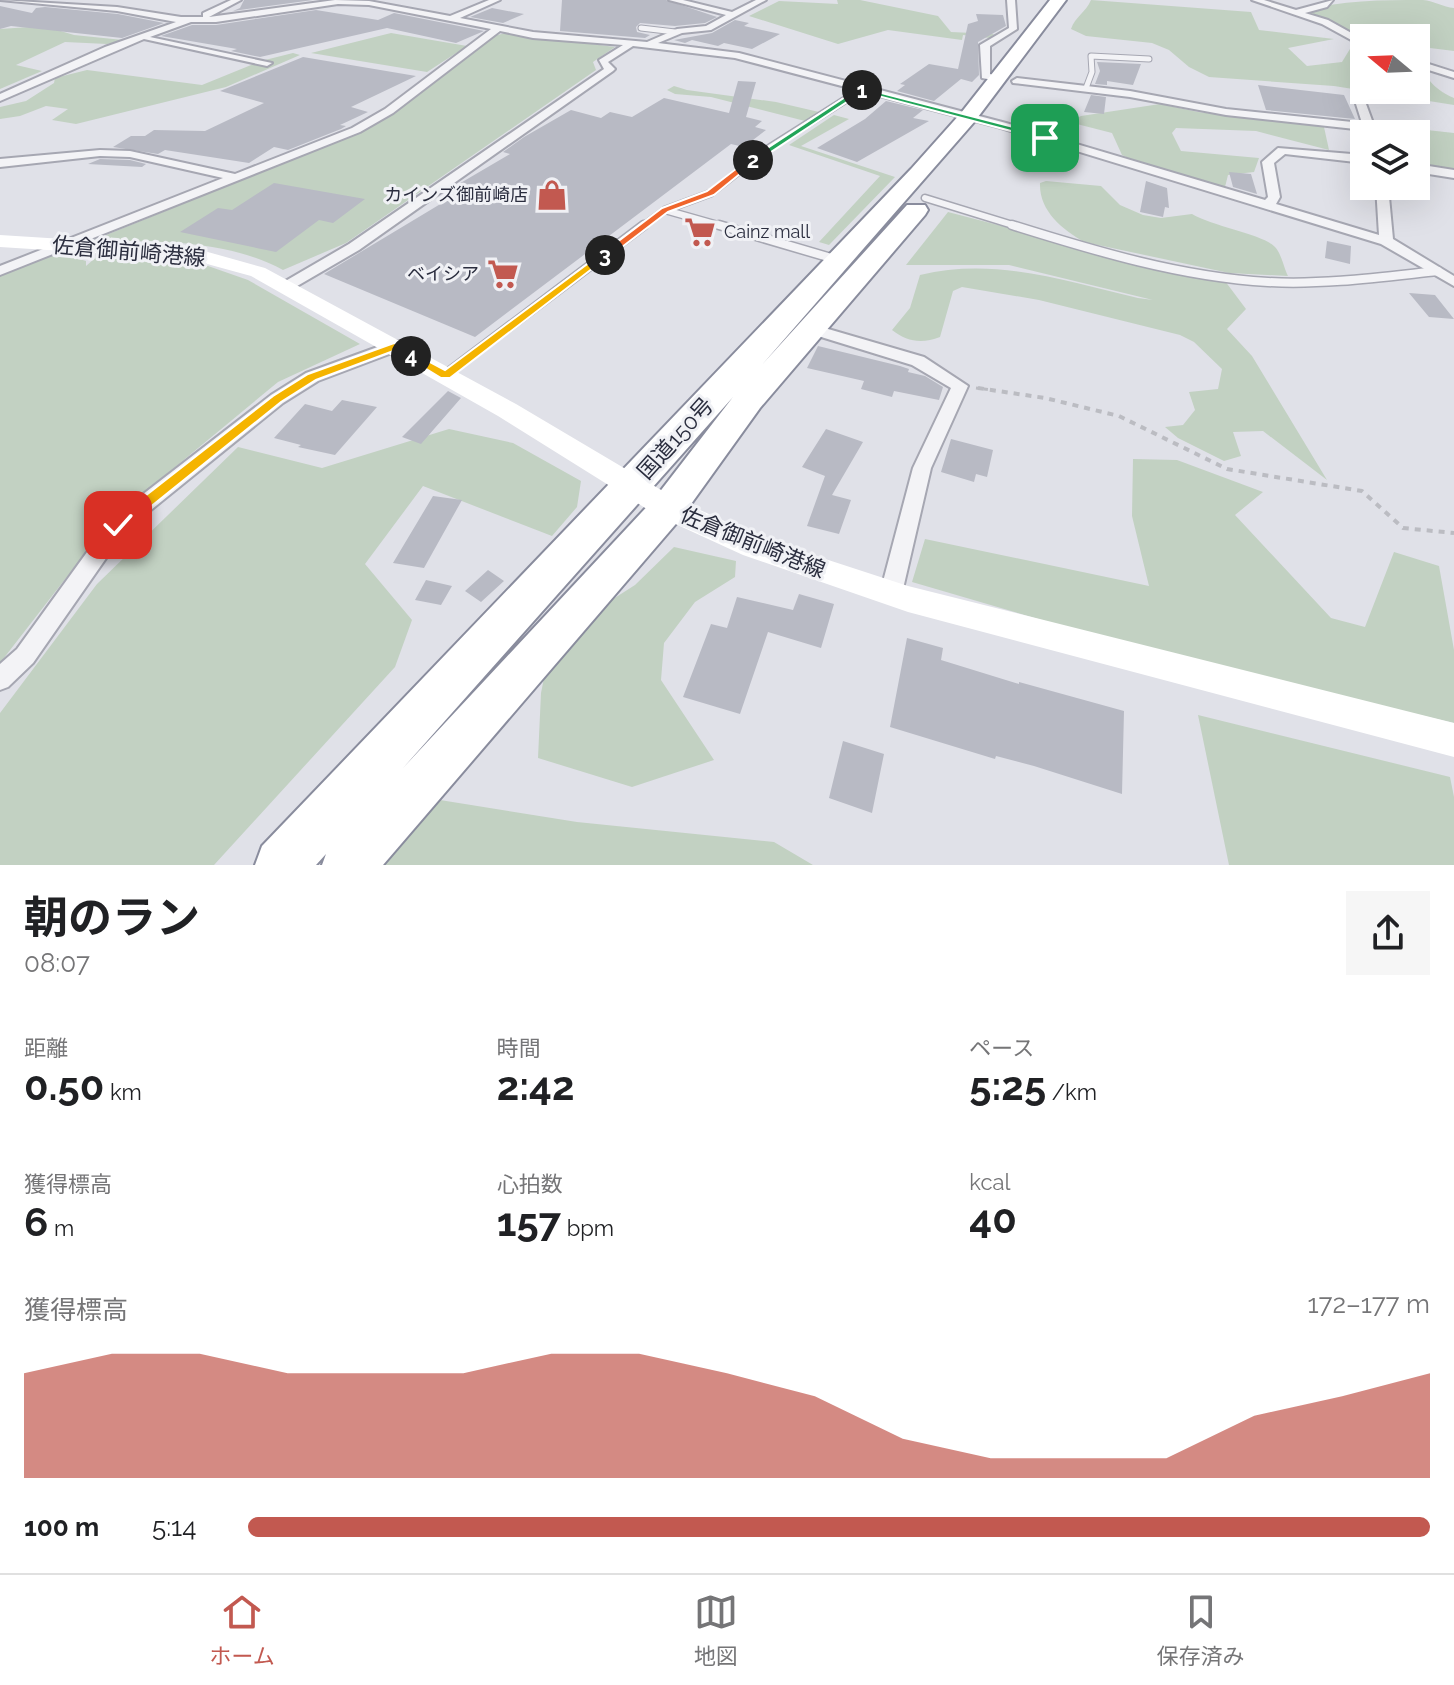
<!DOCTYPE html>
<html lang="ja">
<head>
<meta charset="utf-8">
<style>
	body { margin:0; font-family:Raleway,"Noto Sans JP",sans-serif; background:#f6f6f6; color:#202124; height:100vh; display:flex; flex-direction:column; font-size:30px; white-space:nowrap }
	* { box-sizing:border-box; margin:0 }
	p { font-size:26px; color:#757577 }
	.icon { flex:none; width:44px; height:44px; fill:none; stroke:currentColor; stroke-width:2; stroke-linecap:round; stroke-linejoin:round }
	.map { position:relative; height:865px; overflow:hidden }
	.panel { display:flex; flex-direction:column; background:#fff; flex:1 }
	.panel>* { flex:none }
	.needle { width:52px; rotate:289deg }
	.controls { position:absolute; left:1350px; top:24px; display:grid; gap:16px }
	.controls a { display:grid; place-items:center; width:80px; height:80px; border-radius:0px; background:#fff; box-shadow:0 8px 32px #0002; font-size:40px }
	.pin { position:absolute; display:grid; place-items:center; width:68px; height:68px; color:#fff; margin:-34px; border-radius:16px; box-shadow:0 4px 12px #0006 }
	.km { position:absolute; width:40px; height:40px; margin:-20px; border-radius:50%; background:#222; color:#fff; font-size:22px; line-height:40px; text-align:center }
	.round { display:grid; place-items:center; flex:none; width:84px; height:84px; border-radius:0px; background:#f6f6f6 }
	.headline { display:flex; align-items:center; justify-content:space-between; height:136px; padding:0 24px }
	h1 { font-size:44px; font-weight:700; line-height:60px }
	.figures { display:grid; grid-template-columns:repeat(3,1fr); gap:12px; height:136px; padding:8px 24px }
	.figures div { display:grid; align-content:center }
	.figures b { font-size:40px; font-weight:700 }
	.figures small { font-size:22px; font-weight:400 }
	.figures p { font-size:22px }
	.chart { height:224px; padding:16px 24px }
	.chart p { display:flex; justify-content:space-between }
	.chart svg { width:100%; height:144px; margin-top:8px; fill:#c25950; opacity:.7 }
	ul { padding:0 24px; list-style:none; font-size:26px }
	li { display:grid; grid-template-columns:128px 96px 1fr; align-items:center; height:60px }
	li i { height:20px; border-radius:10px; background:#c25950 }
	.tabs { display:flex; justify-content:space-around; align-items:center; height:112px; border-top:2px solid #e0e0e0; background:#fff; font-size:22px; color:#757577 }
	.tabs a { display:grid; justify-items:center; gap:4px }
	.tabs .on { color:#c25950 }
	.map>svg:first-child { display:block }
	.green { fill:#c2d1c2 }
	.building { fill:#b8bac4 }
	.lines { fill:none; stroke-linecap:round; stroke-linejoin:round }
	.lane-far2-casing { stroke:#a6a7b2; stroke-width:7 }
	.lane-far1-casing { stroke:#a6a7b2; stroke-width:9 }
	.lane-casing { stroke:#a6a7b2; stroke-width:11 }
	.street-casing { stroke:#a6a7b2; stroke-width:4 }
	.highway-casing { stroke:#898c9d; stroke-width:4 }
	.path-far1 { stroke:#bbbcc2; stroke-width:3; stroke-dasharray:4 4; stroke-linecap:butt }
	.path { stroke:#bbbcc2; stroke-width:4; stroke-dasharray:6 6; stroke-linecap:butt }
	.lane-far2 { stroke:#f3f3f6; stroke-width:5 }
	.lane-far1 { stroke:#f3f3f6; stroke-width:6 }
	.lane { stroke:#f3f3f6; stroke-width:8 }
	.street { fill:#f3f3f6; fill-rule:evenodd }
	.secondary { fill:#fff; fill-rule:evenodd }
	.highway { fill:#fff; fill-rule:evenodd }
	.split-1 { fill:#22a559; stroke:#fff; stroke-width:2 }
	.split-2 { fill:#22a559; stroke:#fff; stroke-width:2 }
	.split-3 { fill:#f0652b; stroke:#fff; stroke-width:2 }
	.split-4 { fill:#f5b400; stroke:#fff; stroke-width:2 }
	.split-5 { fill:#f5b400; stroke:#fff; stroke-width:2 }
	.labels { text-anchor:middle; stroke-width:6; stroke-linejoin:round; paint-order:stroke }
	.far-poi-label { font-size:18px; fill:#2a2d3e; stroke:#f0f1f5; text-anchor:end }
	.street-label { font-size:22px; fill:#2a2d3e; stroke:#f0f1f5 }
</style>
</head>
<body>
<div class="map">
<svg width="1454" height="865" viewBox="0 0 1454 865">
	<rect width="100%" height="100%" fill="#e0e1e8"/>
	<path class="green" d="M837,0H860L938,16L951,32L994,34L990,38L963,35L962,40L888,30L838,44L749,16L779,1L838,4Z
		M1091,0L1251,12L1259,30L1334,39L1288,48L1307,66L1342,62L1353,44L1364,45V90H1416V38H1364V43H1361L1302,11C1341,0 1382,0 1423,0C1434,1 1443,7 1454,8V51L1422,47C1420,74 1430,87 1454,98V105L1334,86L1209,77L1189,67L1169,50L1152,43L1086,36L1071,29C1075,17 1086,12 1091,0Z
		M44,26L74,35L123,40L107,44L65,42L16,65L42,71L0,89V29Z
		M391,33L467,46L427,72L311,53Z
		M506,33L615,47L593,62L596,70L346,243L283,270C226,239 158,242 94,240L364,130L493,36Z
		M293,53L300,55L226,87L76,124L52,120L68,109L46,106L20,116L0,119V107L26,101L54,83L55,78L87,70L202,85L261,61Z
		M674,86L687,90L776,102L819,112L805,121L711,97L675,94L667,90Z
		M1160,104L1198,112L1324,127L1329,150L1256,131L1176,128L1172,133L1181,151L1259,158L1254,172L1228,175L1225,187L1152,169L1122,155L1112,133L1069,122L1081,116Z
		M834,115L849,119L801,146L895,177L829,245L819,242L880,176L789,145Z
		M1409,128L1454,133V170L1430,168L1416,163V134H1391L1389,131Z
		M1046,181L1101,186L1120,205L1143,215L1161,218L1192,214C1214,227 1263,234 1275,247C1281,253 1284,268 1288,276L1229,273L1084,242C1062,229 1039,211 1040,183Z
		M948,212L1120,257L1222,277L1246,309L1227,329L1252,356L1327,480L1263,431L1233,432L1241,456L1224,461L1178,438L1165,427L1183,425L1195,410L1189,392L1218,389L1222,369L1194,342L1180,335L1039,300L962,287L953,291L940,337C922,344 907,342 892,330L910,308L920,275C995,257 1065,281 1138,298L1153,300L1009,265H906Z
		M56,252L86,261V266L102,252L188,259L248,280L360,344L278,382L111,520L0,663V276Z
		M449,429L513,443L581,481L577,507L552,536L423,486L365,564L412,620L395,667L214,865H0V713L97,584L238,447L322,468Z
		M1133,459L1177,460L1263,492L1235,515L1331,618L1365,627L1394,552L1439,566L1454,650V723L1151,652L912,582L925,539L1149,586L1132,516Z
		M674,547L736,561L735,577L695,602L664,643L661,680L714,760L632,787L538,758L541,693L552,638L635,585Z
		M1198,715L1450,777L1454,797V865H1229Z
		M440,800L577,822L774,842L813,865H361Z"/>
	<path class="building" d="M244,0H313L233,11L240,8Z
		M562,0H666L717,17L705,23L675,26L640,23L636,27L637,32L650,35L645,38L560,31Z
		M0,6L32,13L36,8L45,7L118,14L164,23L122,38L11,26L0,29Z
		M492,8L524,14L503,23L470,17Z
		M316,10L378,20L394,13L484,31L456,43L387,28L260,57L231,51L237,49L161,36L192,25H216Z
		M976,14L1003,15L1006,26L978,42L979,75L972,82L961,79L934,101L897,91L905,85L900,84L929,64L958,69L968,24L978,21Z
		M735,20L749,23L744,26L780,34L752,49L724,43L718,46L692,40L685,43L674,40L712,33Z
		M303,57L416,76L351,107L368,112L340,125L346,126L341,129L288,150L274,147L249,163L165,150L158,154L113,147L131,136H145L154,130L205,131L264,103L220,91Z
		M1097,62L1141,64L1133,85L1107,81V85L1095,84L1100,71Z
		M738,81L756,82L746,117L762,121L755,127L766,130L744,147L731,144L475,337L324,274L462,191L452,188L510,154L503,152L524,137L571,110L601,118L610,112L632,117L664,98L729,113Z
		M1258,85L1344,95L1355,119L1266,110Z
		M1091,95L1106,97L1104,114L1084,112Z
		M886,101L923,110L913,118L929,121L857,162L817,148L865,119Z
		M100,159L130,160L146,164L142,167L88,164Z
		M1229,172L1251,174L1257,194L1233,187Z
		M1146,181L1167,188L1169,208L1165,207L1163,217L1140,212Z
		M274,183L365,199L333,223L319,220L276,252L180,232L218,208L232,210Z
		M1327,241L1351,246L1350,264L1325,258Z
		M1409,293L1435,295L1454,319L1429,317Z
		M818,346L900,366L909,369L908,372L925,376L943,387L939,400L894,391L892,397L861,389L864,381L807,368Z
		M448,391L461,398L421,444L402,437Z
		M342,400L377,407L335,455L298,447L301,445L274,438L305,404L332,411Z
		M826,429L863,442L832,495L851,500L839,534L807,526L825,476L802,467Z
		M951,439L993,450L987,477L976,474L974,482L941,472Z
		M433,496L462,500L424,568L393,563Z
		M488,570L504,581L481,602L465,591Z
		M426,580L452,586L441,605L415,600Z
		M799,594L834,604L821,648L768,632L740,714L683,697L711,624L727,628L737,597L793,610Z
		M907,638L943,648L941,660L1019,684V682L1124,711L1122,794L1034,766L996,756L995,759L890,727Z
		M843,741L884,754L872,813L829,798Z"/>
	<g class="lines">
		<defs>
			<path id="lane-far2" d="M641,28L675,32
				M1086,88L1092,72L1091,56L1149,59
				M845,100L863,89"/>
			<path id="lane-far1" d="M925,198L1019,227
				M665,210L725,227
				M642,227L665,210L711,193L763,152L848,98"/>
			<path id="lane" d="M719,225L838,260
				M1012,225C1095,251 1181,277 1268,282C1325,285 1382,277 1438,271
				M445,375L644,225"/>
			<path id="street" d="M0,0L117,7L181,17H203V13L231,0H241L209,17L335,0L369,1L450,16L489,0H500L460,18L533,32L647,42L677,29L706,26L726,15L669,0H683L732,12L756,0H766L711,30L682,33L658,43L739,53L1006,123L1265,200L1268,197L1262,162L1278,148L1364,155V163L1285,154L1274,163L1280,197L1276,204L1379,235L1376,186H1388L1393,239L1454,276V286L1381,244L998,127L735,58L633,46L608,62L615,69L613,71L359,250L292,289H282V283L349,244L604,69L599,60L623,45L533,38L500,31L393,113L360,132L0,275V266L223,178L130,157L100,156L0,167V159L100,150L130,151L235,174L352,128L385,109L491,29L369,5L338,4L216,22H191L150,37L272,63L267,66L144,39L0,101V94L105,47L176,22L117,11Z
				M1007,0H1015L1017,29L990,46V74L1003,78L998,81L982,78L980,45L1009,28Z
				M1252,0H1264L1296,10L1333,0L1327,7L1305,13L1328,20L1364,40V47L1322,24Z
				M1416,60L1454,72V78L1416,66Z
				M1017,78L1130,91L1226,109L1362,123L1356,104L1359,87L1364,84V90H1369L1366,104L1377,134H1365L1364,130L1226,115L1130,97L1013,83L1012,81Z
				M1416,164L1454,170V178L1416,172Z
				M811,324L924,357L968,386L931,468L902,593L899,599L891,602L883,599L880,593L913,468L951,388L912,365L805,332L803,329L805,326Z
				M394,341L400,342L402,346L400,350L318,381L283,403L125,531L33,663L8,687L0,690V664L17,649L111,519L271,395L306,373Z"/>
			<path id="highway" d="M1050,0H1066L975,121L760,367L907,205H925L928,210L925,215L760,408L681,518L383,865H322L326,854L316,865H255L262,846L911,169L961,113ZM733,397L655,498L403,768Z"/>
		</defs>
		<use href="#lane-far2" class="lane-far2-casing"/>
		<use href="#lane-far1" class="lane-far1-casing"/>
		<use href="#lane" class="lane-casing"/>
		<use href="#street" class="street-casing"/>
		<use href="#highway" class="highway-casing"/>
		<path class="path-far1" d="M976,388L992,390"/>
		<path class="path" d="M978,388L1045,398L1119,416L1227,469L1362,491L1403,528L1454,533"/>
		<use href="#lane-far2" class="lane-far2"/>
		<use href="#lane-far1" class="lane-far1"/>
		<use href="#lane" class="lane"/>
		<use href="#street" class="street"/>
		<path class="secondary" d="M0,235L190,247L265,268L516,404L678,500L764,539L908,586L1454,723V757L908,612L743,555L658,516L498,416L251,276L189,259L0,247Z"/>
		<use href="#highway" class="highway"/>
	</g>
	<path class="split-1" d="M862,88L1048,136L1049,138L1045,140L859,91Z"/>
	<path class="split-2" d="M859,88L865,90L756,162L749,160Z"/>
	<path class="split-3" d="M750,158L757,160L714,195L668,212L609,257L600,255L662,208L707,191Z"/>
	<path class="split-4" d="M602,253L610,255L450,378H441L405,356L415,354L445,370Z"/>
	<path class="split-5" d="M394,343L417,356L411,360L393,351L316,380L281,402L123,529H113V521L273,396L308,374Z"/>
	<defs>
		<symbol id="shop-bare" viewBox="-9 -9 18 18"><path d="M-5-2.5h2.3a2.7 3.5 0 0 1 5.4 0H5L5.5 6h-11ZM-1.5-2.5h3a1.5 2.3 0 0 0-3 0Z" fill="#c25950" stroke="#f0f1f5" stroke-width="2.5" paint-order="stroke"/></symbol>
		<symbol id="supermarket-bare" viewBox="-9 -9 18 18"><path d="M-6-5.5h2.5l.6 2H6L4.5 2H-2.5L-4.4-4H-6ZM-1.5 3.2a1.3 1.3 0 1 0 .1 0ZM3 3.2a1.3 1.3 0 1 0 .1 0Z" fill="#c25950" stroke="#f0f1f5" stroke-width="2.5" paint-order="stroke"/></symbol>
	</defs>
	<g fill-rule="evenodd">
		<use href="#shop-bare" x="530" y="173" width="44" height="44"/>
		<use href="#supermarket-bare" x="678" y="210" width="44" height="44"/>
		<use href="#supermarket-bare" x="481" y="252" width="44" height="44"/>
	</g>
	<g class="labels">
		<g class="far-poi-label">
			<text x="528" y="201">カインズ御前崎店</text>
			<text x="724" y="238" text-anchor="start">Cainz mall</text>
			<text x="479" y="280">ベイシア</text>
		</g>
		<g class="street-label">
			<text transform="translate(129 251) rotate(5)" y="8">佐倉御前崎港線</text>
			<text transform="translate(675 438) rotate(-48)" y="8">国道150号</text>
			<text transform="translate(753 542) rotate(22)" y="8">佐倉御前崎港線</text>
		</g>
	</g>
</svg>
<div class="controls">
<a><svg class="needle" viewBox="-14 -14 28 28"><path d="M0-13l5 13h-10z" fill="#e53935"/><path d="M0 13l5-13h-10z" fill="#757577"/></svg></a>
<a><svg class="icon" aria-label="layers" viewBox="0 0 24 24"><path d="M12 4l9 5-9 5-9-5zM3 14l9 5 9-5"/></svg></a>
</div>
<div class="pin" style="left:1045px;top:138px;background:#1e9e55"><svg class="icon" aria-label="arrive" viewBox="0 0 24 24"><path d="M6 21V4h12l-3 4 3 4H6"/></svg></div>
<div class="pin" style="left:118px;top:525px;background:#d93025"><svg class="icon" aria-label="check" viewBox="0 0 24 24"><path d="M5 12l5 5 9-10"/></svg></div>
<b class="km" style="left:862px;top:90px">1</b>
<b class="km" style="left:753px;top:160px">2</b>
<b class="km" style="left:605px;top:255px">3</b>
<b class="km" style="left:411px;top:356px">4</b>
</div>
<section class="panel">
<div class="headline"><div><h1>朝のラン</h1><p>08:07</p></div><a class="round"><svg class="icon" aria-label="share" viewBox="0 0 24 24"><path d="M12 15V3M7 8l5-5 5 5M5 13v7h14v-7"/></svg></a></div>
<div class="figures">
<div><p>距離</p><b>0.50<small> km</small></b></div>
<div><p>時間</p><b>2:42</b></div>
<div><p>ペース</p><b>5:25<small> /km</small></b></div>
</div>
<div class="figures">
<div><p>獲得標高</p><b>6<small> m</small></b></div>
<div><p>心拍数</p><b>157<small> bpm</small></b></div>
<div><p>kcal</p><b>40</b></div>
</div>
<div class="chart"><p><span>獲得標高</span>172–177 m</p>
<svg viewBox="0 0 160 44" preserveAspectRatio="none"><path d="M0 44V12L10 6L20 6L30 12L40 12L50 12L60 6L70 6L80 12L90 19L100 32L110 38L120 38L130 38L140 25L150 19L160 12V44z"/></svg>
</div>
<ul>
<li><b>100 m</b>5:14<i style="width:100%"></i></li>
</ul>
</section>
<nav class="tabs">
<a class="on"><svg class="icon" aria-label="home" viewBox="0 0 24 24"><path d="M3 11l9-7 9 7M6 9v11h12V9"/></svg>ホーム</a>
<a><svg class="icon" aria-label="map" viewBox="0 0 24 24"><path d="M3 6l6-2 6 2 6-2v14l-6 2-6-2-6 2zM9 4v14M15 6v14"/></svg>地図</a>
<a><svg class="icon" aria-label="saved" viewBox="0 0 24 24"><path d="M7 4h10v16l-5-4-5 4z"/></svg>保存済み</a>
</nav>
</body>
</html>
